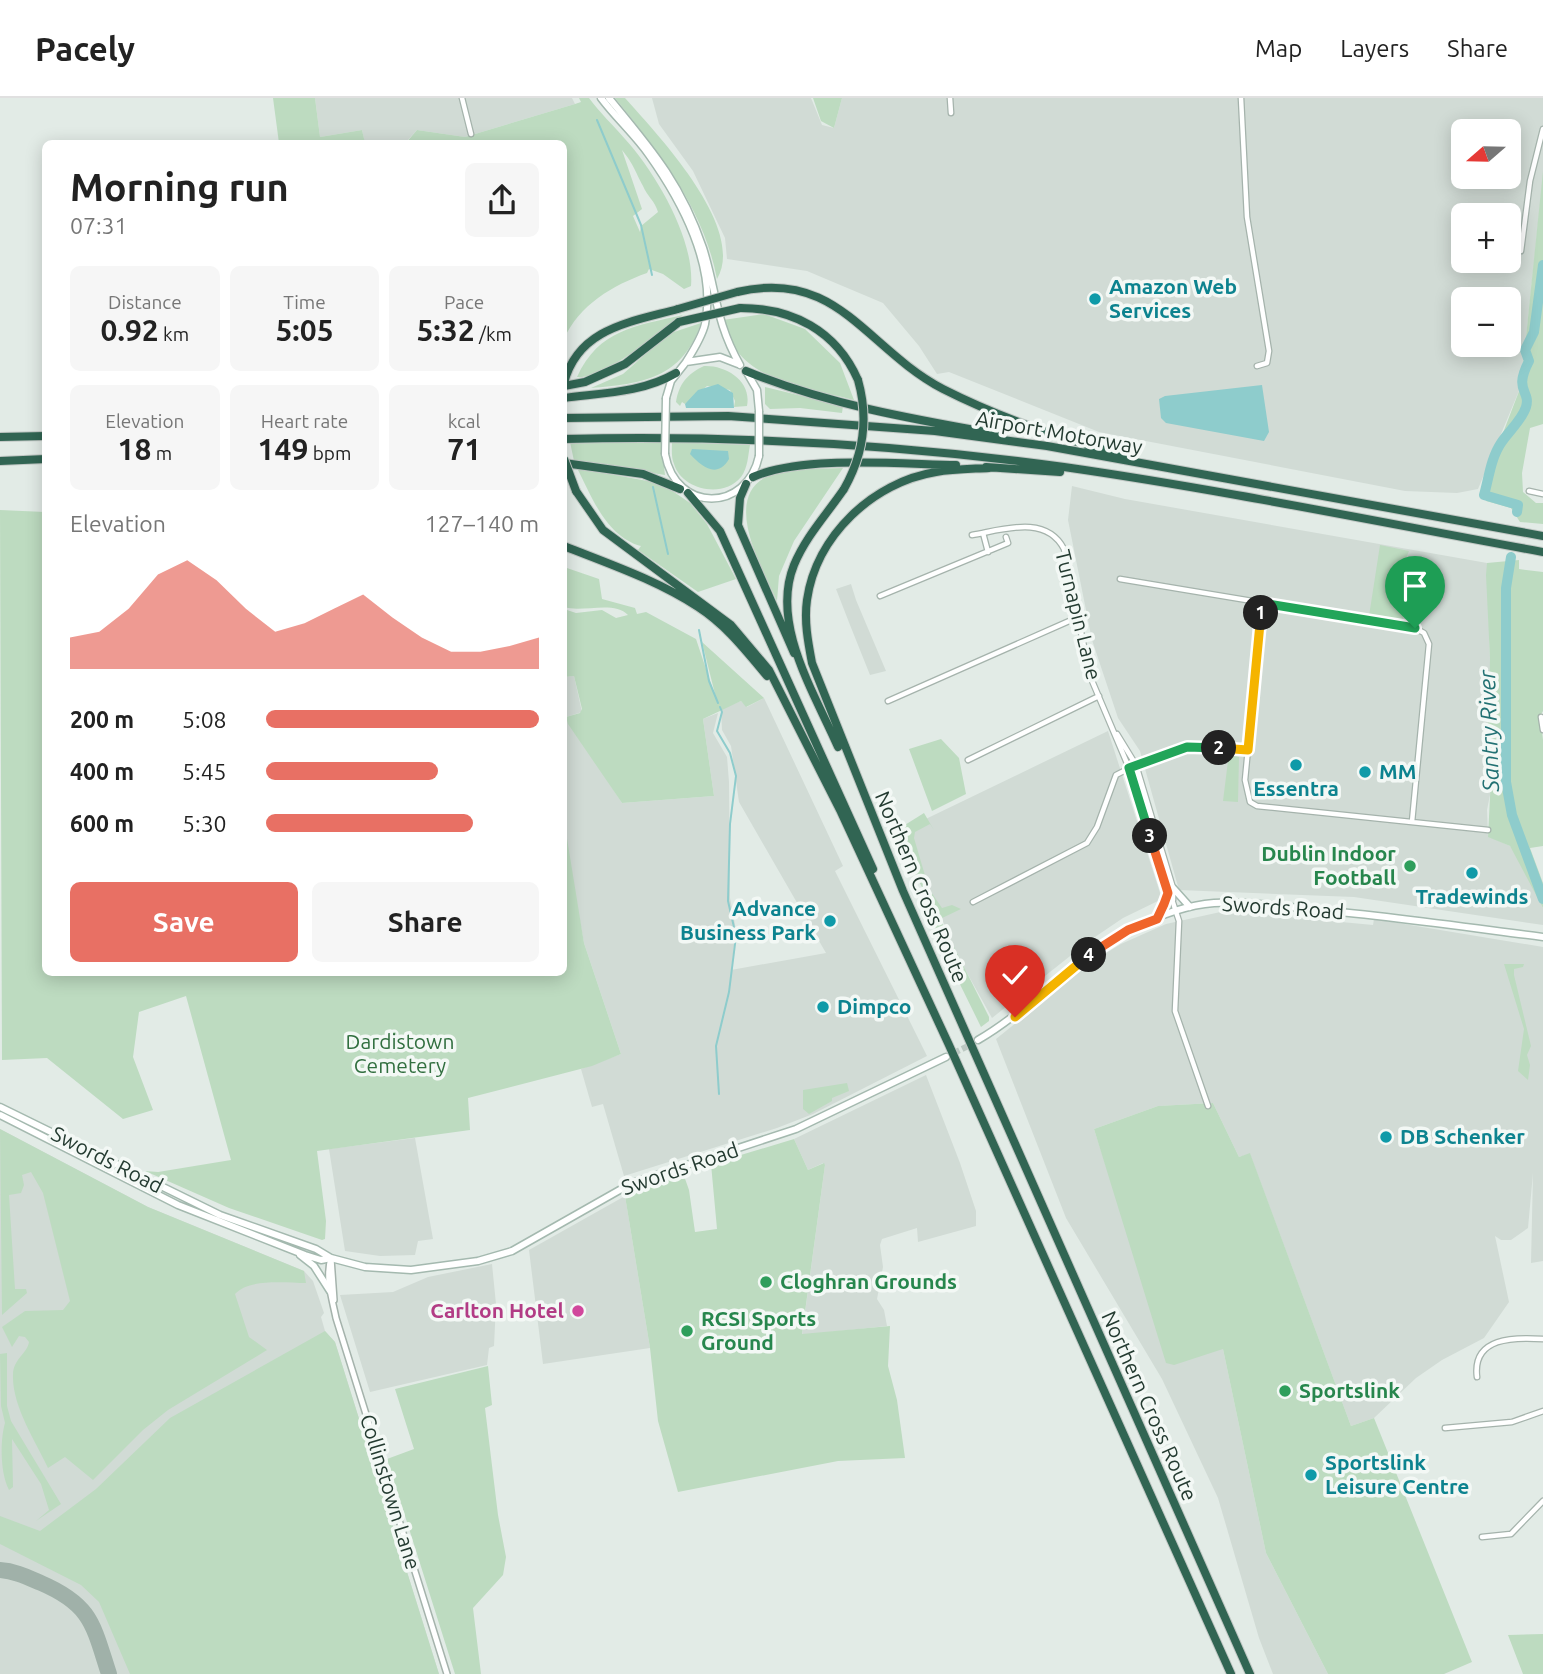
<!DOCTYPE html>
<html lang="en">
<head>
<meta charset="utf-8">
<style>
	body { margin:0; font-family:Ubuntu,sans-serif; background:#f6f6f6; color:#222; height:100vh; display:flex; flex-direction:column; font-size:26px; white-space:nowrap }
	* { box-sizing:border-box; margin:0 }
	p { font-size:23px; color:#767676 }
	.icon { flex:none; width:38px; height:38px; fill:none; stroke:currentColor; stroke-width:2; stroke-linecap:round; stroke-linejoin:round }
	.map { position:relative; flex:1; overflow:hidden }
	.panel { position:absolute; left:42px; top:42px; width:525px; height:836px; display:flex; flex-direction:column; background:#fff; border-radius:10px; box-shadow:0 4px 18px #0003 }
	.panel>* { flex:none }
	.needle { width:46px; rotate:250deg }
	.fabs { position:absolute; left:1451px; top:21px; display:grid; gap:14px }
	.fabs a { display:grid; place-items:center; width:70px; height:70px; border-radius:10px; background:#fff; box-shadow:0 4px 18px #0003; font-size:35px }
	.pin { position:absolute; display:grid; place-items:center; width:60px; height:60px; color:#fff; margin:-72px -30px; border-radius:50% 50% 50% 0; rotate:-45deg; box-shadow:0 0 7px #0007 }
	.pin .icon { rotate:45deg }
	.km { position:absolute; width:35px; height:35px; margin:-18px; border-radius:50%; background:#222; color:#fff; font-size:19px; line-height:35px; text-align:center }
	.round { display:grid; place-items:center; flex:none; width:74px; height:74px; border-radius:10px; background:#f6f6f6 }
	.head { display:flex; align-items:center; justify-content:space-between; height:119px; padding:0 28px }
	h1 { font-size:38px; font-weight:700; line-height:52px }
	.metrics { display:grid; grid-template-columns:repeat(3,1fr); gap:10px; height:119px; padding:7px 28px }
	.metrics div { display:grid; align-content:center; border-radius:10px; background:#f6f6f6; text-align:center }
	.metrics b { font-size:30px; font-weight:700 }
	.metrics small { font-size:19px; font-weight:400 }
	.metrics p { font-size:19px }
	.chart { height:196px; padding:14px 28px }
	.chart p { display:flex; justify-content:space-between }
	.chart svg { width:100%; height:126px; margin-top:7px; fill:#e87064; opacity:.7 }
	.primary-button { display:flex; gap:14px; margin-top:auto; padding:14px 28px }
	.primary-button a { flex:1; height:80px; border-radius:10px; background:#e87064; color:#fff; font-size:28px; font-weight:700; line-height:80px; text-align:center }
	.primary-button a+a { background:#f6f6f6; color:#222 }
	ul { padding:0 28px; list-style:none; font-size:23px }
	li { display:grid; grid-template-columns:112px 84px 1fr; align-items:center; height:52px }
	li i { height:18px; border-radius:9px; background:#e87064 }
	header { display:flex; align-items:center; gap:42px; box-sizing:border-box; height:98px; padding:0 35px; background:#fff; border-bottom:2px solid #e0e0e0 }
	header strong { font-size:33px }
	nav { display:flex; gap:38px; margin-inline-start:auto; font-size:24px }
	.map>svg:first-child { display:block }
	.built { fill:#d1dbd5; fill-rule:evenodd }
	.green { fill:#bddbc0; fill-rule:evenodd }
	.water { fill:#8ecccc }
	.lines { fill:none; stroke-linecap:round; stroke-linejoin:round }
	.stream { stroke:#8ecccc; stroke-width:2 }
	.river { stroke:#8ecccc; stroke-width:10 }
	.taxiway { stroke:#a0b1a9; stroke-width:16 }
	.secondary-tunnel { stroke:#bcc8c2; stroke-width:6; stroke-dasharray:6 3; stroke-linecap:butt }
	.minor-casing { stroke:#a5b3ac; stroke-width:7 }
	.tertiary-casing { stroke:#a5b3ac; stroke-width:8 }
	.secondary-casing { stroke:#a4b9af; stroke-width:9 }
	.motorway-casing { stroke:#c2c8c5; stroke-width:10 }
	.minor { stroke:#fff; stroke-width:4.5 }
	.tertiary { stroke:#fff; stroke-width:5 }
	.secondary { stroke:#fff; stroke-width:6 }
	.motorway { stroke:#316553; stroke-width:8 }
	.secondary-bridge-casing { stroke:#a4b9af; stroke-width:9; stroke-linecap:butt }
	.motorway-bridge-casing { stroke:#c2c8c5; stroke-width:10; stroke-linecap:butt }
	.secondary-bridge { stroke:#fff; stroke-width:6 }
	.motorway-bridge { stroke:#316553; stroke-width:8 }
	.split-1-casing { stroke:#fff; stroke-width:14 }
	.split-2-casing { stroke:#fff; stroke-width:14 }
	.split-3-casing { stroke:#fff; stroke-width:14 }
	.split-4-casing { stroke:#fff; stroke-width:14 }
	.split-5-casing { stroke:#fff; stroke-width:14 }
	.split-1 { stroke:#22a559; stroke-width:9 }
	.split-2 { stroke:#f5b400; stroke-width:9 }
	.split-3 { stroke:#22a559; stroke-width:9 }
	.split-4 { stroke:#f0652b; stroke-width:9 }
	.split-5 { stroke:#f5b400; stroke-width:9 }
	.culture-dot { fill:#0f9aa8; stroke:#f3f8f5; stroke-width:2.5 }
	.leisure-dot { fill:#2e9e5b; stroke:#f3f8f5; stroke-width:2.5 }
	.hotel-dot { fill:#d1479c; stroke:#f3f8f5; stroke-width:2.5 }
	.labels { text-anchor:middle; stroke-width:7; stroke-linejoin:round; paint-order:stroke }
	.culture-label { font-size:21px; font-weight:bold; fill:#0d838f; stroke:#f3f8f5; text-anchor:start }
	.street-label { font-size:21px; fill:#243b31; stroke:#f3f8f5 }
	.leisure-label { font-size:21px; font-weight:bold; fill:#27864d; stroke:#f3f8f5; text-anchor:start }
	.park-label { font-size:21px; fill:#316f3f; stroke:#f3f8f5 }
	.hotel-label { font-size:21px; font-weight:bold; fill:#b23c85; stroke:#f3f8f5; text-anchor:end }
	.water-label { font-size:23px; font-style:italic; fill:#227173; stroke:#f3f8f5 }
</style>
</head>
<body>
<header>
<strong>Pacely</strong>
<nav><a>Map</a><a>Layers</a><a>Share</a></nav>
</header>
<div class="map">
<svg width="1543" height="1576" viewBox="0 0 1543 1576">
	<rect width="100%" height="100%" fill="#e2ebe6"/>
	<path class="built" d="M315,0H572L575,6L465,39L417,32L405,45L365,46L362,32L320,39Z
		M652,0H811L822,27L834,30L842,0H1543V79L1521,288L1478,391L1457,395L1405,393L1099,334L949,274L937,276L919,248L883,205L807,173L727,161L725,140L693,73L659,26ZM1463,33H1508V79H1463ZM1463,117H1508V163H1463ZM1463,201H1508V247H1463Z
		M1072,388L1125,401L1487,465L1490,561L1498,657L1487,712L1488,738L1510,748L1518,758L1543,810V827L1354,799L1179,792L1140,653L1118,620L1092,542L1068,422Z
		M851,486L856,502L886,573L870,577L850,527L836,491Z
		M574,578L582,614L566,619L622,705L714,698L703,621L718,615L713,635L727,659L729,684L730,800L736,832L731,872L826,855L739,704L731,648L722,632L721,611L741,603L747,609L764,600L843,768L835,773L927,958L813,1016L777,1030L624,1078L603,1006L592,1009L581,971L621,956L584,845L565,742L564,579Z
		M1108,633L1162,801L1123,820L1089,843L992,920L956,855L905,731Z
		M1225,813L1373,827L1374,821L1543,849V1163L1531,1165L1533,1075L1528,1130L1511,1142H1501L1495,1138L1509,1204L1484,1240L1442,1262L1416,1280L1374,1320L1351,1328L1250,1056L1239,1059L1213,1005L1158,1008L1094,1031L1132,1149L1223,1251L1266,1455L1328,1576H1273L1259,1540L1218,1400L1162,1281L1066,1120L996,941L1093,863L1121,846L1166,826Z
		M926,977L960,1065L976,1113V1128L918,1144L917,1130L882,1141L880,1147L883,1169L877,1201L884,1212L887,1228L802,1237L825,1067L823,1065L808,1072L794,1041Z
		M0,1031L148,1109L304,1173L313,1183L324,1215L321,1219L325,1233L335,1244L439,1576H0Z
		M415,1040L433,1141L418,1143L415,1157L380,1158L345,1153L329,1051Z
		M625,1098L650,1250L543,1266L529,1152Z
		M492,1166L496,1206L494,1248L489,1250L487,1267L370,1294L340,1197L393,1194L428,1179Z"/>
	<path class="green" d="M273,0H315L320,39L362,32L365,45H279Z
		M579,0H589C600,15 613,27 625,41C656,75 695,142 691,188L684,191L663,176L649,171L647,175C613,187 579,207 564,241V46H405L417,32L465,39L575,6L581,4ZM622,52C634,67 635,73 643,88C647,98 655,103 658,114L641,128L640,134L633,118L642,111Z
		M615,0H625C657,36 747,130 717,181C703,109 660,56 615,0Z
		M813,0H842L834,30L821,23Z
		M1543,73V326L1530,330L1522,375L1523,394L1536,405H1543V426L1520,424L1511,410L1486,403L1488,396L1483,383L1487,366L1503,335L1521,288Z
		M764,216L805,231L840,265L854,302C817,292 762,286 737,253C731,244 727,232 723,222Z
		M683,217C659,233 605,282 577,279C599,231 636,228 683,217Z
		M701,225C683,280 642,286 591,290L623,276L668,236Z
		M704,268C726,267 752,283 747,308L734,309L735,303L730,292L707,288L685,306L682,304L680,308L676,304C679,286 687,276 704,268Z
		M765,289L843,308L842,315L800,310L770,311L765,306Z
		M570,344H661L665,377L574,363Z
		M672,344L750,347C748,357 748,370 741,379C723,401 682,392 674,366C671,359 672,351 672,344Z
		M577,370L653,384L671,392L690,405L707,426L736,481L698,494L638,452L641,448C606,439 591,397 577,370Z
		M843,370L794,443L779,478L777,503C762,470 718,395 773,376C793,369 822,371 843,370Z
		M0,412L45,414L46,875H564V722L584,845L621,956L592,968L468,1000L470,1032L317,1053L326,1123L325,1141L322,1142L229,1110L145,1073L158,1074L231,1062L186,898L139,914L133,959L153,1012L123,1021L47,960L2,962Z
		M1380,447L1409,453L1403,467L1399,510L1405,511L1402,525L1369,518Z
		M1519,462V471L1543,474V613L1540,618L1543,642V748L1530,750L1543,785V810L1510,748L1488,739L1492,659H1487L1490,561L1486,477L1487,465Z
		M564,469L599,481L602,501L635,510L637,516L646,514L696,541L717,604L702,544L764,600L746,609L741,603L703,621L714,698L622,705L568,626L566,619L580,615L582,611L574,578L564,579V511L576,515L602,512L616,520L628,517C614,502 582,515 564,509Z
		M941,641L959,660L966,696L932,713L909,651Z
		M1208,653L1230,655L1239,659L1238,704L1223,703L1228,663L1208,661Z
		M924,715L934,732L930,726L915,734L914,740L929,791L942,810L952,807L961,811L940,821L989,919V923L981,929L949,864L930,817L926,797L908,762L900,730Z
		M1504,866H1524L1523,869L1514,871V877L1531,948L1527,957L1530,967L1528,982L1518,973L1524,931Z
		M847,985L849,993L832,1000V1003L809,1016L803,1011V992Z
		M1213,1005L1239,1059L1250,1055L1351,1328L1374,1320L1472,1564L1444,1576H1328L1266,1455L1223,1251L1174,1267L1166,1265L1094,1031L1158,1008Z
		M0,1031L148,1109L304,1173L306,1185C286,1185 249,1180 235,1196L249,1239L267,1252L168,1312L143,1332L93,1382L65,1359L48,1370C35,1342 12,1308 13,1277C13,1261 27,1256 29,1244L25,1239L19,1238L12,1249L2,1229L25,1213L63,1212L70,1203L43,1095L31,1074L22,1077L24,1087L21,1095L9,1097L15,1191H26L27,1195L2,1217Z
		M794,1041L808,1072L824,1065L825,1067L802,1236L890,1228L888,1268L897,1302L905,1360L838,1363L678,1394L658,1323L650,1250L625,1098L683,1075L689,1092L695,1134L717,1131L711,1066Z
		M325,1233L335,1244L439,1576H130L99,1504L81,1487L0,1446V1418L40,1433L96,1391L170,1320Z
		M7,1255V1308L11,1323L61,1406L36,1423L49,1412L41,1386L12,1341L13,1389L9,1392C0,1375 0,1342 5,1325L1,1308L0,1256Z
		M488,1268L492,1307L485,1310L498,1417L506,1459L503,1477L473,1510L481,1576H455L387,1361L414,1351L395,1291Z
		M1543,1536V1576H1523L1508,1537Z"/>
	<path class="water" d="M718,286L733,295L734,310H686L685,306L698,292Z
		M1262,287L1269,334L1264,343L1166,325L1161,320L1159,301L1165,298Z
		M692,351L728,353L729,361C717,381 702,369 690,356Z"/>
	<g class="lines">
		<path class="stream" d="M597,22L641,127L652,177
			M653,389L668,456
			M699,532L709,583L718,605
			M719,996L716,948L729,894L736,838L728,803L730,726L736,678L730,655L717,633L722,614L720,609"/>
		<path class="river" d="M1517,414L1518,407L1484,397C1489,379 1491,360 1501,345C1509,333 1522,322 1526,309C1531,292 1513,294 1529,263L1525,252L1534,234L1543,167
			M1511,459L1506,490V684L1512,717L1543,801"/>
		<path class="taxiway" d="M0,1472C15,1473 27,1479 41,1485C92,1507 93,1527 109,1576"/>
		<path class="secondary-tunnel" d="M946,959L972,946"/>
		<defs>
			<path id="minor" d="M462,0L471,36
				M950,0L951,15
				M1241,0L1247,119L1269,253L1267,265L1257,268
				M1521,153L1530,83L1543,31
				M1529,393L1543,396
				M983,435L988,454
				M972,437C1002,432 1046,416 1064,451L1090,578L1129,670L1179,823L1175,913L1208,1008
				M1120,481L1415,530L1424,535L1429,546L1412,724
				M880,498L1008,445L1006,439
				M1262,505L1245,682L1250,704L1257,708L1488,732
				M888,603L1076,520
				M1541,619L1543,632
				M1117,636L1136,667L1173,790V802
				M968,662L1099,598
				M973,804L1087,745L1097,729L1116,677C1170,649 1188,647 1248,652
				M1477,1279C1472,1239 1514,1239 1543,1241
				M1445,1330L1512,1324L1543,1313
				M1482,1439L1511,1436L1543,1403"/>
			<path id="tertiary" d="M331,1160C325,1180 332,1200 336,1220L447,1576
				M331,1160L334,1202"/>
			<path id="secondary" d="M601,0C616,20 635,37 649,57C681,102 717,168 705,226C702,239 693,253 686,264
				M609,0C651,51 681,85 703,150C717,194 715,223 740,267
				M746,273L757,292L759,313
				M666,300L671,283L686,264L720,259L738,266
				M665,356C676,416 747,414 759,358
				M1173,790L1190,809
				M1157,821L1168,795
				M978,942C1032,911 1072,860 1129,832C1155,819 1185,807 1214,805C1246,803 1279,808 1310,811C1388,818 1465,829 1543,839
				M0,1009L220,1117L316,1151L331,1160L365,1169L411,1172L478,1163L512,1153L632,1085L796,1031L946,959
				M0,1017L178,1107L305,1157L321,1162L331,1160
				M300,1157L314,1168L330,1193"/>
			<path id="motorway" d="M737,194C838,170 865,250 943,291C1004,322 1067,342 1133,360
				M740,210C792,210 836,232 858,282
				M746,273C826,306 912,321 997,336
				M564,285C578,230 631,224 678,211
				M564,288L585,284L625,266L679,224
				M564,300C601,295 642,295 676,275
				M564,320L728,318L935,333L1047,348L1543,438
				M0,339L46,338
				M564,341C731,337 898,346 1064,369C1224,392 1384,425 1543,454
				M0,363L46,361
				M564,365L643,376L680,391
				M986,369L1060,374
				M989,370C971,371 953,371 936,374C873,384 816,438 807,502C804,523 808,544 812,565L903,793L1250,1576
				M753,379C802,357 899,366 956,367
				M746,386L740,400L738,427L794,555
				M576,393L603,432L731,527L769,572L841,714L949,947L1231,1576
				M688,395L720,433L873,771
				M564,448C609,466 657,482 698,509C726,527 746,553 767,578
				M838,649C815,596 770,526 794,467C806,438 827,416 844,391"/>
		</defs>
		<use href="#minor" class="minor-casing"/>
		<use href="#tertiary" class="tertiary-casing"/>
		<use href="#secondary" class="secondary-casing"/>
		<use href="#motorway" class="motorway-casing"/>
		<use href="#minor" class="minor"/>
		<use href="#tertiary" class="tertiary"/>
		<use href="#secondary" class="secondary"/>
		<use href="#motorway" class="motorway"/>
		<defs>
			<path id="secondary-bridge" d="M759,313V358
				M665,356L666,300"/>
			<path id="motorway-bridge" d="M678,211L737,194
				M679,224L740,210
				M564,361L576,393
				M844,391C864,356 869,321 858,282"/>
		</defs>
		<use href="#secondary-bridge" class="secondary-bridge-casing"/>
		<use href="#motorway-bridge" class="motorway-bridge-casing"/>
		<use href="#secondary-bridge" class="secondary-bridge"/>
		<use href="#motorway-bridge" class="motorway-bridge"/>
	</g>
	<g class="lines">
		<defs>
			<path id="split-1" d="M1261,515L1262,505L1415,530"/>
			<path id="split-2" d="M1219,650L1248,652L1261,515"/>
			<path id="split-3" d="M1150,738L1129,670L1187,649L1219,650"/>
			<path id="split-4" d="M1089,857L1128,832L1157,821L1164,806L1168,795L1150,738"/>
			<path id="split-5" d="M1015,919L1089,857"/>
		</defs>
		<use href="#split-1" class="split-1-casing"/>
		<use href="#split-2" class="split-2-casing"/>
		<use href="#split-3" class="split-3-casing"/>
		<use href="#split-4" class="split-4-casing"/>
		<use href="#split-5" class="split-5-casing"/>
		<use href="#split-1" class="split-1"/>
		<use href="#split-2" class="split-2"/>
		<use href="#split-3" class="split-3"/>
		<use href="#split-4" class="split-4"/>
		<use href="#split-5" class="split-5"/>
	</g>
	<g class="culture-dot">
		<circle cx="1095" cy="201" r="7"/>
		<circle cx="1296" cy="667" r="7"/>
		<circle cx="1365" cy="674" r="7"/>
		<circle cx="1472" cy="775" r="7"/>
		<circle cx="830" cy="823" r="7"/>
		<circle cx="823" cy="909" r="7"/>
		<circle cx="1386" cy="1039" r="7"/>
		<circle cx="1311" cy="1377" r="7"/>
	</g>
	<g class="leisure-dot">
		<circle cx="1410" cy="768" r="7"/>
		<circle cx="766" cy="1184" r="7"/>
		<circle cx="687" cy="1233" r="7"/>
		<circle cx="1285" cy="1293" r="7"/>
	</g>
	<circle class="hotel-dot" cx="578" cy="1213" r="7"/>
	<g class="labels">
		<g class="culture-label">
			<text x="1109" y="196">Amazon Web<tspan x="1109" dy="24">Services</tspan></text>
			<text x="1379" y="681">MM</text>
			<text x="1296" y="698" text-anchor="middle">Essentra</text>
			<text x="1472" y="806" text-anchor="middle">Tradewinds</text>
			<text x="816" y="818" text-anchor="end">Advance<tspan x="816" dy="24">Business Park</tspan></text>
			<text x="837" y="916">Dimpco</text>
			<text x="1400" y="1046">DB Schenker</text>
			<text x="1325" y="1372">Sportslink<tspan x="1325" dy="24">Leisure Centre</tspan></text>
		</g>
		<g class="street-label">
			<text transform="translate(1059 335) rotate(10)" y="7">Airport Motorway</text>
			<text transform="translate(1078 517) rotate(76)" y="7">Turnapin Lane</text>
			<text transform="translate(921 789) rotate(67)" y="7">Northern Cross Route</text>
			<text transform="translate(1283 810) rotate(4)" y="7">Swords Road</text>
			<text transform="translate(107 1062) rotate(27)" y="7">Swords Road</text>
			<text transform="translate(680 1071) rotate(-19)" y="7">Swords Road</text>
			<text transform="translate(1149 1308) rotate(66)" y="7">Northern Cross Route</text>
			<text transform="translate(390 1394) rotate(73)" y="7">Collinstown Lane</text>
		</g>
		<g class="leisure-label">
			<text x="1396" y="763" text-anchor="end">Dublin Indoor<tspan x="1396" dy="24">Football</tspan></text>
			<text x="780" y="1191">Cloghran Grounds</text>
			<text x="701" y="1228">RCSI Sports<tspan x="701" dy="24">Ground</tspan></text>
			<text x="1299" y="1300">Sportslink</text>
		</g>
		<g class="park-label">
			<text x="400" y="951">Dardistown<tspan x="400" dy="24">Cemetery</tspan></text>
		</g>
		<g class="hotel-label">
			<text x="564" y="1220">Carlton Hotel</text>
		</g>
		<g class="water-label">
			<text transform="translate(1489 633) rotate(-92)" y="8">Santry River</text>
		</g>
	</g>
</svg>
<div class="fabs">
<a><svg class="needle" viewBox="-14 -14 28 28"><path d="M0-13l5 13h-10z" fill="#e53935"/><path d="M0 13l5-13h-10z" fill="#767676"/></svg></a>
<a>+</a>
<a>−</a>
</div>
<div class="pin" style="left:1415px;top:530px;background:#1e9e55"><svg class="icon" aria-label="arrive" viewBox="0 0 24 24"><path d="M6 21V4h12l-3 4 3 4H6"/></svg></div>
<div class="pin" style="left:1015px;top:919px;background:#d93025"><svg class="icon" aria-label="check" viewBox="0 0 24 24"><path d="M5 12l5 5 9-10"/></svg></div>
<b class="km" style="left:1261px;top:515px">1</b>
<b class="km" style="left:1219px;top:650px">2</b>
<b class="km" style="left:1150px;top:738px">3</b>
<b class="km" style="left:1089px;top:857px">4</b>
<section class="panel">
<div class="head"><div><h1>Morning run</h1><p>07:31</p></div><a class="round"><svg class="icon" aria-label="share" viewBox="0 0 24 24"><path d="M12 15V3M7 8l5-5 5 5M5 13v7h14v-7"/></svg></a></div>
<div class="metrics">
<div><p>Distance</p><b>0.92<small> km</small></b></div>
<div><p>Time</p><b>5:05</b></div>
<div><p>Pace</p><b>5:32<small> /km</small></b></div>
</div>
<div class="metrics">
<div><p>Elevation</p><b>18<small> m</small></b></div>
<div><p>Heart rate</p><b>149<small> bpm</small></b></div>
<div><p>kcal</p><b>71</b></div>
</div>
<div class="chart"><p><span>Elevation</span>127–140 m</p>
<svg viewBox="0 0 160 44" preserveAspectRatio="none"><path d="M0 44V33L10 31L20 23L30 11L40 6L50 13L60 23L70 31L80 28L90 23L100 18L110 26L120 33L130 38L140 38L150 36L160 33V44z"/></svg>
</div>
<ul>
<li><b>200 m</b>5:08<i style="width:100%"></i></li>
<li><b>400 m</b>5:45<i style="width:63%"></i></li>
<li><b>600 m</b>5:30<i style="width:76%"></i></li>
</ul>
<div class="primary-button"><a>Save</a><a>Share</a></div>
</section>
</div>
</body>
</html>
